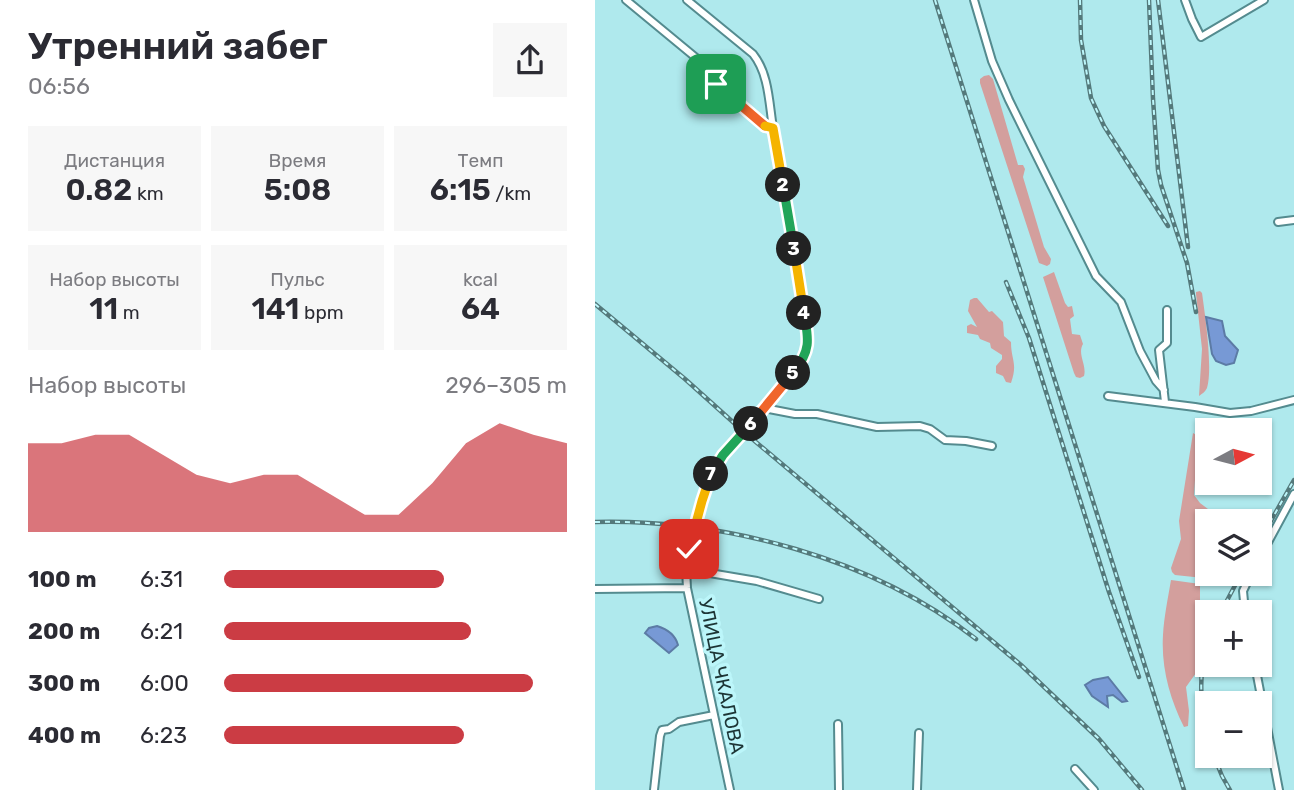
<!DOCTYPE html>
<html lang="ru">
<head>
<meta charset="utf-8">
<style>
	body { margin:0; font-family:Rubik,sans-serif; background:#f7f7f7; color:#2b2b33; height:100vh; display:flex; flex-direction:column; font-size:26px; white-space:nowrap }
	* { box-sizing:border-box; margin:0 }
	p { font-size:23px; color:#7c7c81 }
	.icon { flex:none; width:38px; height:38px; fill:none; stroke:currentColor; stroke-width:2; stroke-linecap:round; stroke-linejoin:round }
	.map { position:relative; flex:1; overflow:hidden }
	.details { display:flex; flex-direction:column; background:#fff; width:595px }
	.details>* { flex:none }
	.needle { width:46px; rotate:83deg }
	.tools { position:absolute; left:600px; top:418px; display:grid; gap:14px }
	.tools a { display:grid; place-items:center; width:77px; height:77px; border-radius:0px; background:#fff; box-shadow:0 2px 5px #0004; font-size:35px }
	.pin { position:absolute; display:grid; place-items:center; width:60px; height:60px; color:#fff; margin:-30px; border-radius:14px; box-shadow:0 4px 10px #0006 }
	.km { position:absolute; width:35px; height:35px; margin:-18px; border-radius:50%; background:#222; color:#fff; font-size:19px; line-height:35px; text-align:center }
	.round { display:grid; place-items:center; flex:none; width:74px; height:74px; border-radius:0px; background:#f7f7f7 }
	.headline { display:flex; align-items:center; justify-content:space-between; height:119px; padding:0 28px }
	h1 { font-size:38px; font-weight:600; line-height:52px }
	.stats { display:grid; grid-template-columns:repeat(3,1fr); gap:10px; height:119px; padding:7px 28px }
	.stats div { display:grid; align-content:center; border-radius:0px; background:#f7f7f7; text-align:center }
	.stats b { font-size:30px; font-weight:600 }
	.stats small { font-size:19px; font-weight:400 }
	.stats p { font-size:19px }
	.chart { height:196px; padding:14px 28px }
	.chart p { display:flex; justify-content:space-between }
	.chart svg { width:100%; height:126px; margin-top:7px; fill:#cb3c44; opacity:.7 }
	ul { padding:0 28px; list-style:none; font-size:23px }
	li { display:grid; grid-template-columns:112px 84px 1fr; align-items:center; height:52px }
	li i { height:18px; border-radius:9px; background:#cb3c44 }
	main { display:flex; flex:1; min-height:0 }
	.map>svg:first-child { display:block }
	.green { fill:#d39f9d }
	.water { fill:#7799d5; stroke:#5c7ba5; stroke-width:2 }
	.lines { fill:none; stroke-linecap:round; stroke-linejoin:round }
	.minor-casing { stroke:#548b8f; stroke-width:10 }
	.minor { stroke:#fff; stroke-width:6 }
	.rail-casing { stroke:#54797b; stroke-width:4.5 }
	.rail { stroke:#bcf6fa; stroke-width:2; stroke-dasharray:5; stroke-linecap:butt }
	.split-1-casing { stroke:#fff; stroke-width:14 }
	.split-2-casing { stroke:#fff; stroke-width:14 }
	.split-3-casing { stroke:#fff; stroke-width:14 }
	.split-4-casing { stroke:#fff; stroke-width:14 }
	.split-5-casing { stroke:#fff; stroke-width:14 }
	.split-6-casing { stroke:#fff; stroke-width:14 }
	.split-7-casing { stroke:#fff; stroke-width:14 }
	.split-8-casing { stroke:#fff; stroke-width:14 }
	.split-1 { stroke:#f0652b; stroke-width:9 }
	.split-2 { stroke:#f5b400; stroke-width:9 }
	.split-3 { stroke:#22a559; stroke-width:9 }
	.split-4 { stroke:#f5b400; stroke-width:9 }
	.split-5 { stroke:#22a559; stroke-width:9 }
	.split-6 { stroke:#f0652b; stroke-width:9 }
	.split-7 { stroke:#22a559; stroke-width:9 }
	.split-8 { stroke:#f5b400; stroke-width:9 }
	.labels { text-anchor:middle; stroke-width:7; stroke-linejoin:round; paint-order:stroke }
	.street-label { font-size:19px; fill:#1d3536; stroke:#bcf6fa }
</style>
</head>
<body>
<main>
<section class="details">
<div class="headline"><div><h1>Утренний забег</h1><p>06:56</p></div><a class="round"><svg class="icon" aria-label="share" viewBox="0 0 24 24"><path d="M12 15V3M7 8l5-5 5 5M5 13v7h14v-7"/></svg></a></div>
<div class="stats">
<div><p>Дистанция</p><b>0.82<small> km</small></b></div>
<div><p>Время</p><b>5:08</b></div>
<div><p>Темп</p><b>6:15<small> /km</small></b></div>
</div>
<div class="stats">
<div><p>Набор высоты</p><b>11<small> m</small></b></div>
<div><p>Пульс</p><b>141<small> bpm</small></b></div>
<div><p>kcal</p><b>64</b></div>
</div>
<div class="chart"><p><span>Набор высоты</span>296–305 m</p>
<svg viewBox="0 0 160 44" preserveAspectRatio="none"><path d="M0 44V13L10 13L20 10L30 10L40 17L50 24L60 27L70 24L80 24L90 31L100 38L110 38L120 27L130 13L140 6L150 10L160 13V44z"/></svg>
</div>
<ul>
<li><b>100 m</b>6:31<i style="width:64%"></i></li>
<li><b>200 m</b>6:21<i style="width:72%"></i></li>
<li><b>300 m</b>6:00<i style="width:90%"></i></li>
<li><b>400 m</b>6:23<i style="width:70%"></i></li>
</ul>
</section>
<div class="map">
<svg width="699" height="790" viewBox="0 0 699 790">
	<rect width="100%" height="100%" fill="#afe9ed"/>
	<path class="green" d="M394,75L398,79L423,165H428L430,169L428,177L449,247L456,259L455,264L452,266L444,263L385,83V79L389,76Z
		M459,272L470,303L473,307L477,306L479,316L475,319L477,334L485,335L488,344C482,354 492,365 489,376L485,378L481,377L479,373L448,277Z
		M605,291L607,293C610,314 618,369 612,388C610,392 608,393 604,396L607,349L601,294V292Z
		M379,298H382L394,312L397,311L408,322L409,336L416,342C416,360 423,363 416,383L411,382L408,376L401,373V366L407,359V355L396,348L395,343L385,339L383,335L372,333V326L376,324L382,327L373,311L375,300Z
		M598,433L603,436L599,495L605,503L613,509V513L608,514L602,520L605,524L612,526V550L611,546L606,545L603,548V558L612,564V574H620L617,577C606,579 592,576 580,575L577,572L576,568L586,539L584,521Z
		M576,580L605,584V602L612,617V626L602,653L601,673L591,687L594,711L593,726L589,727C575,699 566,668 568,635C569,617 573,598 576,580Z"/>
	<path class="water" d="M611,317L627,321L630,336L643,350L639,363L631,365L621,361L617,354Z
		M62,626C72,629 80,634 83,645L74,653L50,633L54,628Z
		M513,677L532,701L527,702L518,695L512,696L513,707L497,696L490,685L498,680Z"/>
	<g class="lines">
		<defs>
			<path id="minor" d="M31,0L117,71L121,84L170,126L178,128L213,333L212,351L206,363L128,455L117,472L107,501L94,549L91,569L92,588L135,790
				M92,0L158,54C174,74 174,103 178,128
				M379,0L397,61L414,100L501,276L526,302L545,351L561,381L569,390
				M590,0L597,19L606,37L669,0
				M683,222L699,220
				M513,396L600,407L635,413L656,411L699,400
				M570,402L564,350L572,343V310
				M171,406L174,409L200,414H222L282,427L325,426L335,429L350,440L371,441L397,446
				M665,557L699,494
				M91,569L162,581L224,599
				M0,589L92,588
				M650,612L648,591L656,574
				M660,665L684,790
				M243,724L244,790
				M480,769L499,790
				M59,790L65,736L67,730L74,729L84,722L119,715
				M322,790L324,733"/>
		</defs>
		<use href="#minor" class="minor-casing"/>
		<use href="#minor" class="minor"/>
		<defs>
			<path id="rail" d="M340,0L589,790
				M485,0L486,40L496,98L509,126L573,226
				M554,0L558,99L563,170L566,185L592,263L601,312
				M563,0L593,247
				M411,282L434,338L514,592L544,677
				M0,304L90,379L149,432L426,665L504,739L547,790
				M0,522C131,519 277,558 381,639
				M665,540L699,480
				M626,612L646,574
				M612,645C602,677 607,708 612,741
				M619,756L627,776L635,790"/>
		</defs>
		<use href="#rail" class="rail-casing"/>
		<use href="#rail" class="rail"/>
	</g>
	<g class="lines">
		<defs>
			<path id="split-1" d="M121,84L170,126"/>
			<path id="split-2" d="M170,126L178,128L188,185"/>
			<path id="split-3" d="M188,185L199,249"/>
			<path id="split-4" d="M199,249L209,313"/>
			<path id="split-5" d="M198,373C216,351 214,340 209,313"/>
			<path id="split-6" d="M156,424L198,373"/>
			<path id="split-7" d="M116,474L128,455L156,424"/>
			<path id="split-8" d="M94,549L107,501L116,474"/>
		</defs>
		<use href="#split-1" class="split-1-casing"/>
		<use href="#split-2" class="split-2-casing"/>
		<use href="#split-3" class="split-3-casing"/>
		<use href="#split-4" class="split-4-casing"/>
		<use href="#split-5" class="split-5-casing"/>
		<use href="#split-6" class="split-6-casing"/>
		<use href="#split-7" class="split-7-casing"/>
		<use href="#split-8" class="split-8-casing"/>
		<use href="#split-1" class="split-1"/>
		<use href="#split-2" class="split-2"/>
		<use href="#split-3" class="split-3"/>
		<use href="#split-4" class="split-4"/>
		<use href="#split-5" class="split-5"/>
		<use href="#split-6" class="split-6"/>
		<use href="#split-7" class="split-7"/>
		<use href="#split-8" class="split-8"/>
	</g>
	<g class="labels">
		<g class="street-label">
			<text transform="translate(127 676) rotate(78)" y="7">УЛИЦА ЧКАЛОВА</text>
		</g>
	</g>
</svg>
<div class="tools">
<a><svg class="needle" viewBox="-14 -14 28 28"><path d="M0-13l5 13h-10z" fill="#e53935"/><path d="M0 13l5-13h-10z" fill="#7c7c81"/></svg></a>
<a><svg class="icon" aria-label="layers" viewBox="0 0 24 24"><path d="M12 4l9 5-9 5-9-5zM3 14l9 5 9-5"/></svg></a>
<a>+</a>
<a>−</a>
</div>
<div class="pin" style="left:121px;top:84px;background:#1e9e55"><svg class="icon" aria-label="arrive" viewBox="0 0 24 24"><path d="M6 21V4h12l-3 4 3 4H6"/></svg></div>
<div class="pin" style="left:94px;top:549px;background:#d93025"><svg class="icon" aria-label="check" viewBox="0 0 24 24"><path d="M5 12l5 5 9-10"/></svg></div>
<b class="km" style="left:188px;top:185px">2</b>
<b class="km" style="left:199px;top:249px">3</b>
<b class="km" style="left:209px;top:313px">4</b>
<b class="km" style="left:198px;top:373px">5</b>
<b class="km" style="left:156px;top:424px">6</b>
<b class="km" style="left:116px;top:474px">7</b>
</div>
</main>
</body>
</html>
